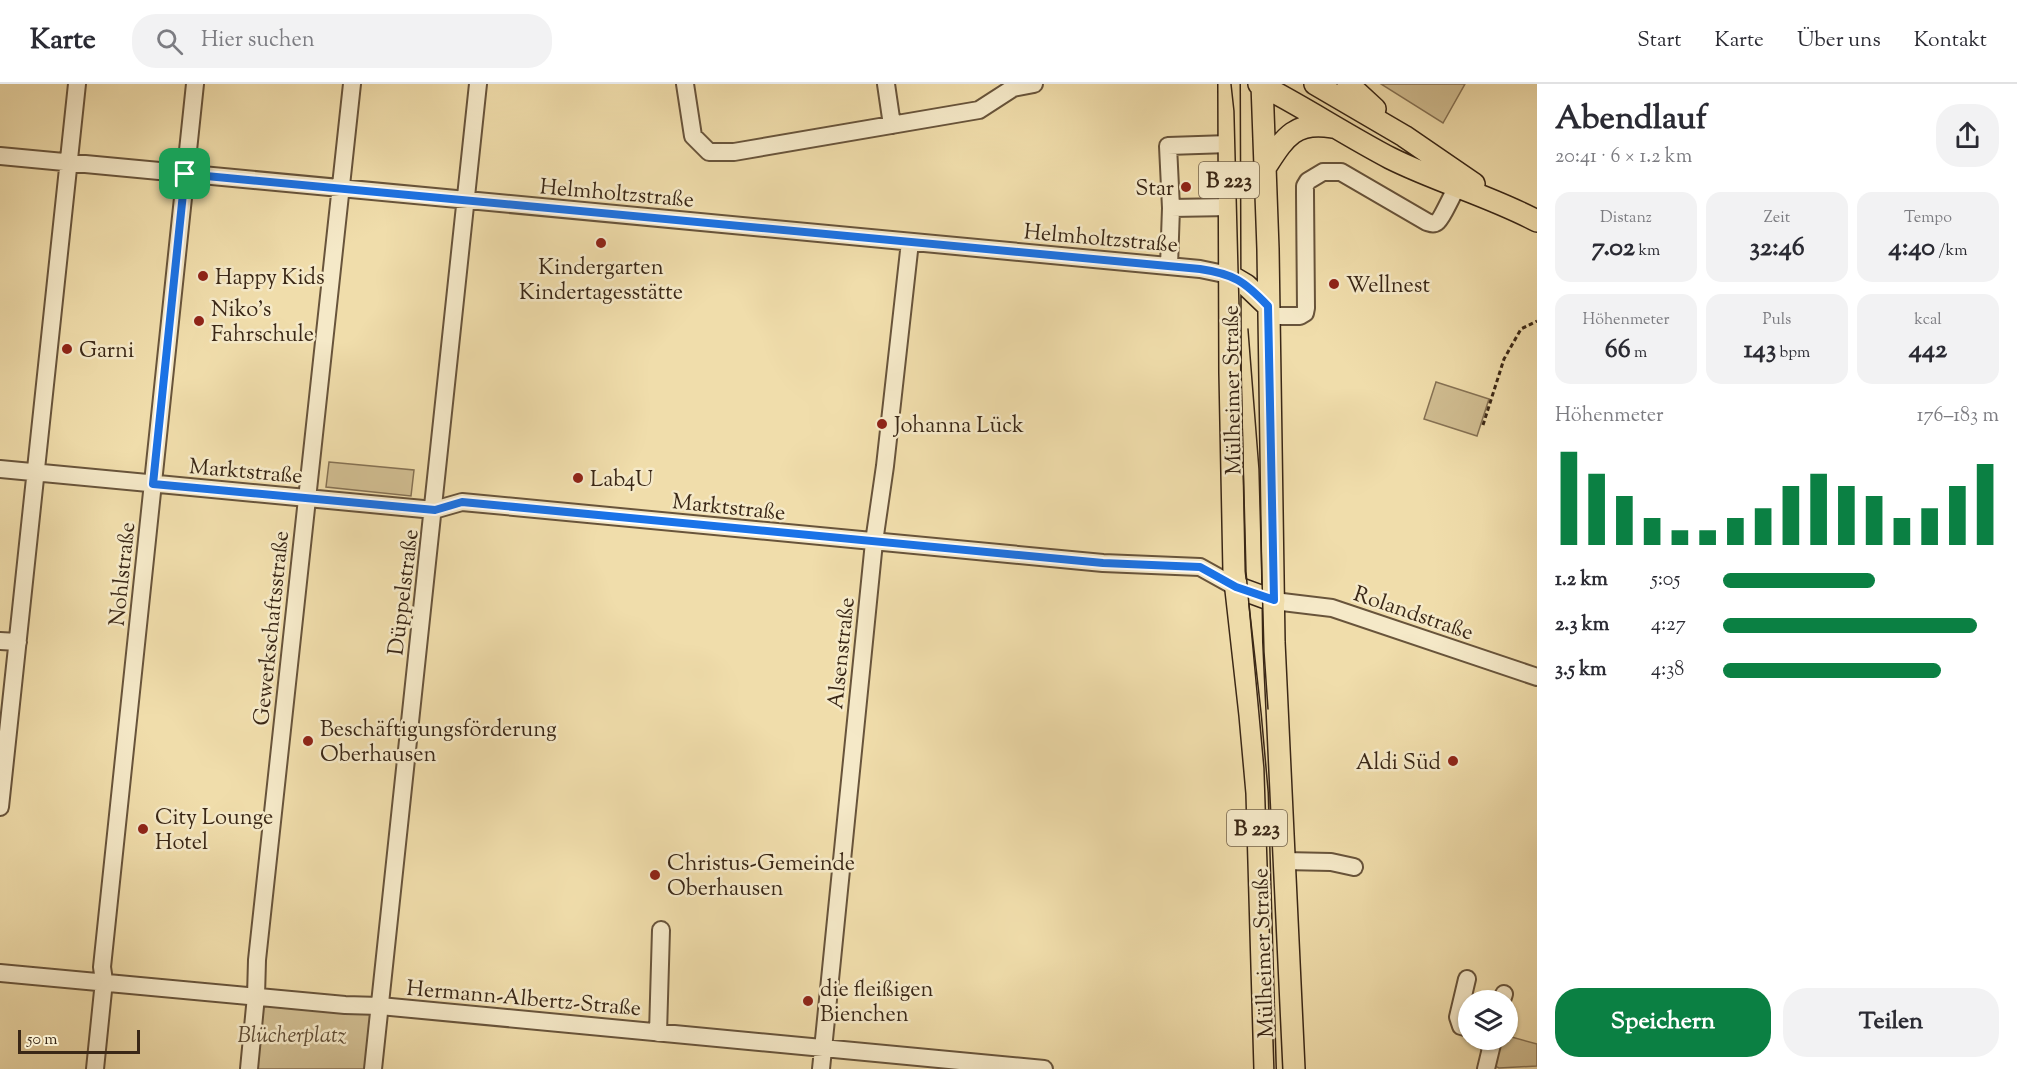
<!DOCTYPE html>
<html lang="de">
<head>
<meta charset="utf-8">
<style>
	body { margin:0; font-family:"Sorts Mill Goudy",serif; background:#f2f2f3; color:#2b2b33; height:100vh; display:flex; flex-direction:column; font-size:22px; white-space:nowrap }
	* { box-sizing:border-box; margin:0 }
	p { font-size:20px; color:#7c7c81 }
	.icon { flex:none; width:33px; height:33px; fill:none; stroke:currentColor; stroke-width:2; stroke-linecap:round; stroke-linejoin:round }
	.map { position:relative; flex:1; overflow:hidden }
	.side { display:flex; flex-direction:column; background:#fff; width:480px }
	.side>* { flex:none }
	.controls { position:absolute; left:1458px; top:906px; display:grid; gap:12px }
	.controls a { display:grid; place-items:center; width:60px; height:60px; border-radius:50%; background:#fff; box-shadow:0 2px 4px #0004; font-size:30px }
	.scale { position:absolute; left:18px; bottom:15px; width:122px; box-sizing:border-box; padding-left:6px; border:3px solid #3a2716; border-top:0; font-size:16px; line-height:21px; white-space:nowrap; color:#3a2716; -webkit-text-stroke:4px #f5e9c8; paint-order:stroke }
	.pin { position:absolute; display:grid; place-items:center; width:51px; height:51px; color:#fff; margin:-26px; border-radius:12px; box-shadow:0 3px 9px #0006 }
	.round { display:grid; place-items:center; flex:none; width:63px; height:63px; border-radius:24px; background:#f2f2f3 }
	.headline { display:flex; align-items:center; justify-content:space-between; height:102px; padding:0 18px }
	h1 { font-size:33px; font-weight:700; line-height:45px }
	.figures { display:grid; grid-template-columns:repeat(3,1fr); gap:9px; height:102px; padding:6px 18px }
	.figures div { display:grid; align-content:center; border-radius:15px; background:#f2f2f3; text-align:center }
	.figures b { font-size:26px; font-weight:700 }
	.figures small { font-size:16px; font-weight:400 }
	.figures p { font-size:16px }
	.chart { height:168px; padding:12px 18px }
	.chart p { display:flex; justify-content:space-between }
	.chart svg { width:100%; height:108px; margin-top:6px; stroke:#0b8043; stroke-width:6 }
	.primary-button { display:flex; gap:12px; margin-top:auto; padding:12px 18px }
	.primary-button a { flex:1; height:69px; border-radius:24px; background:#0b8043; color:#fff; font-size:24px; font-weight:700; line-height:69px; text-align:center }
	.primary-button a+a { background:#f2f2f3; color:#2b2b33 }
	ul { padding:0 18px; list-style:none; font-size:20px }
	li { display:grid; grid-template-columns:96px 72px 1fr; align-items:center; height:45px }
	li i { height:15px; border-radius:8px; background:#0b8043 }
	header { display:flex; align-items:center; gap:36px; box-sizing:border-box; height:84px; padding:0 30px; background:#fff; border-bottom:2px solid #e1e1e2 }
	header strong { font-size:28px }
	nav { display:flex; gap:33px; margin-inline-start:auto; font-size:21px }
	.search { width:420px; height:54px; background:#f2f2f3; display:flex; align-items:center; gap:15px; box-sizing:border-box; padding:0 21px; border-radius:24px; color:#7c7c81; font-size:22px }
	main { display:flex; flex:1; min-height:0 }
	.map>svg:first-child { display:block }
	.green { fill:#d1be92; stroke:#867254; stroke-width:1.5 }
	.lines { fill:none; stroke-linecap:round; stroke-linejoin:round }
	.minor-casing { stroke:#68543b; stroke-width:20 }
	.major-casing { stroke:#3a2716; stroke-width:24 }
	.path { stroke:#3a2716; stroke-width:3; stroke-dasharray:4.5 3; stroke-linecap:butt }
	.minor { stroke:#f5e9c8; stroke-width:16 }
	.major { stroke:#f0ddab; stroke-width:21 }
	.tram { stroke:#3a2716; stroke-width:1.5 }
	.route-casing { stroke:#fff; stroke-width:12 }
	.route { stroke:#1a73e8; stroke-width:8 }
	.poi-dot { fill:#8f2418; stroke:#f5e9c8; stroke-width:2 }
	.labels { text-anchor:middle; stroke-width:5; stroke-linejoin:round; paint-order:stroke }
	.shield { fill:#f5e9c8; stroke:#72614b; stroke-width:1.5 }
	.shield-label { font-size:21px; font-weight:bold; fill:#3a2716 }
	.poi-label { font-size:22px; fill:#3a2716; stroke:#f5e9c8; text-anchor:start }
	.street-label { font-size:22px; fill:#3a2716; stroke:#f5e9c8 }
	.park-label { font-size:22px; font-style:italic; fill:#604d35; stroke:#f5e9c8 }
</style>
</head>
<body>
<header>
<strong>Karte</strong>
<div class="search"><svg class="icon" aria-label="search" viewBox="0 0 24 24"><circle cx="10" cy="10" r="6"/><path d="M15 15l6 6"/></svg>Hier suchen</div>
<nav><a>Start</a><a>Karte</a><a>Über uns</a><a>Kontakt</a></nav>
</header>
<main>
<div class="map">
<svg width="1537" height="985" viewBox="0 0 1537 985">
	<rect width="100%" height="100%" fill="#f0ddab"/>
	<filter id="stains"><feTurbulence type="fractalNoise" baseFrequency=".00333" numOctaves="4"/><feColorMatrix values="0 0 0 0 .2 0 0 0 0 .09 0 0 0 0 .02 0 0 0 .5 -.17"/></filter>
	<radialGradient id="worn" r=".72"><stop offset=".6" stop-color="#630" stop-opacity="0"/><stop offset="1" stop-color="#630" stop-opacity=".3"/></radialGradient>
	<path class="green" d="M1381,0H1465L1443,39Z
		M1436,298L1489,315L1477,352L1424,335Z
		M329,378L414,386L411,412L326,403Z
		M256,912L380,922L373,985H249Z
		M1508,952L1537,960V982L1499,984L1495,982L1494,975L1499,956H1508Z"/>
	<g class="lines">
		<defs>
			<path id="minor" d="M685,0L693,52L709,68H734L979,26L1013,4L1034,0
				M886,0L892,41
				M0,72L1200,185L1229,191
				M1171,124L1230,123
				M1169,182L1171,124L1168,62L1229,60
				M1268,232H1300L1305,229L1306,224L1305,110V102L1308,97L1323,88H1341L1427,138C1431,139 1433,141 1437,138C1442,135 1457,101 1462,93
				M0,385L434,426L462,418L1103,479L1200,483L1236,503
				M1274,517L1332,524L1537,593
				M0,557L18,558
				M0,723L77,0
				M1284,777L1331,778L1354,783
				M0,889L345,921L380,922L1044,985
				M1467,895L1458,933L1461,942L1468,944
				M1502,916L1504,910
				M658,949L661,846
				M95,985L104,897L102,883L195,0
				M249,985L256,912L257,876L352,0
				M373,985L478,0
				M821,985L874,458L885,382L910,158
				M1486,985L1493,956"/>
			<path id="major" d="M1229,0L1230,289L1234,488L1250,631L1257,709L1265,985
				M1259,0C1304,23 1346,51 1390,74C1438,98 1490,112 1537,137
				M1262,0L1268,165L1274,558L1294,985
				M1315,0L1404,52L1474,100
				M1348,0L1375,25
				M1263,87C1283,57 1292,36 1332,43
				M1229,191L1246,201L1268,222
				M1236,503L1274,517"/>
		</defs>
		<use href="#minor" class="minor-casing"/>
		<use href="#major" class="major-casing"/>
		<path class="path" d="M1483,341L1504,275L1521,245L1537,237"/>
		<use href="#minor" class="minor"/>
		<use href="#major" class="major"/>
		<path class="tram" d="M1231,0L1234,27L1246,488L1264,684L1274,985
			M1248,245L1259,385L1264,568L1268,625"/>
	</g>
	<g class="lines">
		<defs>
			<path id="route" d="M185,90L1200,185C1234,190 1244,197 1268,222L1274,516L1236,503L1200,483L1103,479L462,418L435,426L153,400Z"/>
		</defs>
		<use href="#route" class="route-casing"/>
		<use href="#route" class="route"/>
	</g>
	<g class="poi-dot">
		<circle cx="1186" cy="103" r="6"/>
		<circle cx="601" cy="159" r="6"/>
		<circle cx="203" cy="192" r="6"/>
		<circle cx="1334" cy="200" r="6"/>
		<circle cx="199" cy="237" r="6"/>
		<circle cx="67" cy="265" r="6"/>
		<circle cx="882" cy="340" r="6"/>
		<circle cx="578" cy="394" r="6"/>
		<circle cx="308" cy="657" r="6"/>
		<circle cx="1453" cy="677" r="6"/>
		<circle cx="143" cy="745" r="6"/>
		<circle cx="655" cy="791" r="6"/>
		<circle cx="808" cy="917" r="6"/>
	</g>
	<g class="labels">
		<g class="shield">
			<rect x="1199" y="78" width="60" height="36" rx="4.5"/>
			<rect x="1227" y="726" width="60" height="36" rx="4.5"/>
		</g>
		<g class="shield-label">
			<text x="1229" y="103">B 223</text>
			<text x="1257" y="751">B 223</text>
		</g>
		<g class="poi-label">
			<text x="1174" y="111" text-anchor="end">Star</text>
			<text x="601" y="190" text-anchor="middle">Kindergarten<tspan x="601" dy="25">Kindertagesstätte</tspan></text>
			<text x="215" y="200">Happy Kids</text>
			<text x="1346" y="208">Wellnest</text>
			<text x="211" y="232">Niko's<tspan x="211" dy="25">Fahrschule</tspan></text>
			<text x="79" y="273">Garni</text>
			<text x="894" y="348">Johanna Lück</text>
			<text x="590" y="402">Lab4U</text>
			<text x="320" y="652">Beschäftigungsförderung<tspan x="320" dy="25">Oberhausen</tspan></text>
			<text x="1441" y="685" text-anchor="end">Aldi Süd</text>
			<text x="155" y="740">City Lounge<tspan x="155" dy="25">Hotel</tspan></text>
			<text x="667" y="786">Christus-Gemeinde<tspan x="667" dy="25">Oberhausen</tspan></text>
			<text x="820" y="912">die fleißigen<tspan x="820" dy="25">Bienchen</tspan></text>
		</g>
		<g class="street-label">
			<text transform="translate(617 108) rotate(5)" y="8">Helmholtzstraße</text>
			<text transform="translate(1101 153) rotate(5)" y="8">Helmholtzstraße</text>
			<text transform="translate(1231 306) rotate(-91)" y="8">Mülheimer Straße</text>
			<text transform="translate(246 386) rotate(5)" y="8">Marktstraße</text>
			<text transform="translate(729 422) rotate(6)" y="8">Marktstraße</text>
			<text transform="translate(121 490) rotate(-84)" y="8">Nohlstraße</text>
			<text transform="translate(402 508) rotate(-83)" y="8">Düppelstraße</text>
			<text transform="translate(1414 528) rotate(19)" y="8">Rolandstraße</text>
			<text transform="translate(270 544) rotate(-84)" y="8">Gewerkschaftsstraße</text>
			<text transform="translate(840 569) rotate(-84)" y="8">Alsenstraße</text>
			<text transform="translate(1262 869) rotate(-92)" y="8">Mülheimer Straße</text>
			<text transform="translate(524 913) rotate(5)" y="8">Hermann-Albertz-Straße</text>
		</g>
		<g class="park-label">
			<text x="292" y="958">Blücherplatz</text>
		</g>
	</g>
	<rect width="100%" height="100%" filter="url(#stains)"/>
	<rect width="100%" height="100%" fill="url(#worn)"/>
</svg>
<div class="controls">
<a><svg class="icon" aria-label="layers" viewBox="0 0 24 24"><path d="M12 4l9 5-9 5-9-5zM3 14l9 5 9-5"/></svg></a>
</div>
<div class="scale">50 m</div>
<div class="pin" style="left:185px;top:90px;background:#1e9e55"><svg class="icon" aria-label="arrive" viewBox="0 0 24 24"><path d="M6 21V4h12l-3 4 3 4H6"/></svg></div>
</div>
<section class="side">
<div class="headline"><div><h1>Abendlauf</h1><p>20:41 · 6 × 1.2 km</p></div><a class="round"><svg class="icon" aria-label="share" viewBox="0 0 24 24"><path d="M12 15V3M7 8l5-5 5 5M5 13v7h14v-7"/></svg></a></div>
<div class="figures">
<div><p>Distanz</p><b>7.02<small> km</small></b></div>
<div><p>Zeit</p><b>32:46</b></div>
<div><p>Tempo</p><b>4:40<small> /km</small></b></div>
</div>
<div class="figures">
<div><p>Höhenmeter</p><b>66<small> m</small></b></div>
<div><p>Puls</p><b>143<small> bpm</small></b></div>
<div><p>kcal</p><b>442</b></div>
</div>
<div class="chart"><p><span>Höhenmeter</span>176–183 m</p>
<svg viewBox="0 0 160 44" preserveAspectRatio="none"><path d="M5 44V6M15 44V15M25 44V24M35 44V33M45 44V38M55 44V38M65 44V33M75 44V29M85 44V20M95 44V15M105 44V20M115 44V24M125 44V33M135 44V29M145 44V20M155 44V11"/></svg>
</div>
<ul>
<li><b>1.2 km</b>5:05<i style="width:55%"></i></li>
<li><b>2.3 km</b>4:27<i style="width:92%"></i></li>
<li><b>3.5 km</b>4:38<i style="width:79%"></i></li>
</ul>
<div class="primary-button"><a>Speichern</a><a>Teilen</a></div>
</section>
</main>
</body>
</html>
